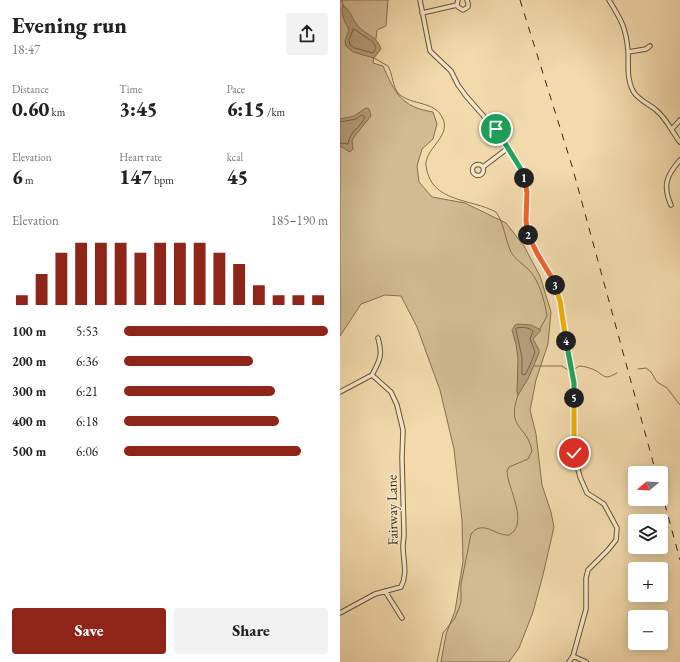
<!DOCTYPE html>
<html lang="en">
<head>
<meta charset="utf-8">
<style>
	body { margin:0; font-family:"EB Garamond",serif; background:#f2f2f2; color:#222; height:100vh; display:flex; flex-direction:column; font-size:15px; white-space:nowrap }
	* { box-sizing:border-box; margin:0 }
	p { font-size:13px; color:#767676 }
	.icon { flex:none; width:22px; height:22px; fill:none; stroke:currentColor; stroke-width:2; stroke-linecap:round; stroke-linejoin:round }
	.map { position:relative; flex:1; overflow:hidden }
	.panel { display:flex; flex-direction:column; background:#fff; width:340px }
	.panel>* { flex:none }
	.needle { width:26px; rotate:252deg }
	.controls { position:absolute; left:288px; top:466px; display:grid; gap:8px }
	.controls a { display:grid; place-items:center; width:40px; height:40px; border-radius:4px; background:#fff; box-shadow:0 2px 10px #0003; font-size:20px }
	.pin { position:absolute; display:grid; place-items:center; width:34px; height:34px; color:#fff; margin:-17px; border:2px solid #fff; border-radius:50%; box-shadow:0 1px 4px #0007 }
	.km { position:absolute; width:20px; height:20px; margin:-10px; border-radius:50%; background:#222; color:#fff; font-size:11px; line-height:20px; text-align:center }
	.round { display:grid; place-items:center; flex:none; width:42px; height:42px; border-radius:4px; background:#f2f2f2 }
	.overview { display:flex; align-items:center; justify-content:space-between; height:68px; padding:0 12px }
	h1 { font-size:22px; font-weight:800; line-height:30px }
	.stats { display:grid; grid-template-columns:repeat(3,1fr); gap:6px; height:68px; padding:4px 12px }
	.stats div { display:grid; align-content:center }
	.stats b { font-size:20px; font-weight:800 }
	.stats small { font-size:11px; font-weight:400 }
	.stats p { font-size:11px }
	.chart { height:112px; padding:8px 12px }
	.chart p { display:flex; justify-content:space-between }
	.chart svg { width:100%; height:72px; margin-top:4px; stroke:#8f2418; stroke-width:6 }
	.button { display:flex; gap:8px; margin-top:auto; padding:8px 12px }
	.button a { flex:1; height:46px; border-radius:4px; background:#8f2418; color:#fff; font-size:16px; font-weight:800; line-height:46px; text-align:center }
	.button a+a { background:#f2f2f2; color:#222 }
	ul { padding:0 12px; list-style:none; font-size:13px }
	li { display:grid; grid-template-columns:64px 48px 1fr; align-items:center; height:30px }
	li i { height:10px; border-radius:5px; background:#8f2418 }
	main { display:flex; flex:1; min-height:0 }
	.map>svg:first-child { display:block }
	.green { fill:#d2bb92; stroke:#856f52 }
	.water { fill:#b39c78; stroke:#826c4f }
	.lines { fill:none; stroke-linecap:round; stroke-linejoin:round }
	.shore { stroke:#766045; stroke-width:1 }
	.stream { stroke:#826c4f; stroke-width:1 }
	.street-casing { stroke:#665138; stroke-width:5.5 }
	.street { stroke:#f7e7c9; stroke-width:3.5 }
	.rail { stroke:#382312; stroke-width:1; stroke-dasharray:7 7; stroke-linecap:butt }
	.split-1-casing { stroke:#fff; stroke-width:8 }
	.split-2-casing { stroke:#fff; stroke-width:8 }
	.split-3-casing { stroke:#fff; stroke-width:8 }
	.split-4-casing { stroke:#fff; stroke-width:8 }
	.split-5-casing { stroke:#fff; stroke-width:8 }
	.split-6-casing { stroke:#fff; stroke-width:8 }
	.split-1 { stroke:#22a559; stroke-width:5 }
	.split-2 { stroke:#f0652b; stroke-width:5 }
	.split-3 { stroke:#f0652b; stroke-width:5 }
	.split-4 { stroke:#f5b400; stroke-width:5 }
	.split-5 { stroke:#22a559; stroke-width:5 }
	.split-6 { stroke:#f5b400; stroke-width:5 }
	.labels { text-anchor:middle; stroke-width:3; stroke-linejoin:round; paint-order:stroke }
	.street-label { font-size:14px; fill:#382312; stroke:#f7e7c9 }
</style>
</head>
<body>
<main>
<section class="panel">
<div class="overview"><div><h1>Evening run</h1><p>18:47</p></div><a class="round"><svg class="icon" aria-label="share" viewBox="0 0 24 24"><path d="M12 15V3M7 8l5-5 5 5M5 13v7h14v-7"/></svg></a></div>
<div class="stats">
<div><p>Distance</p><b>0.60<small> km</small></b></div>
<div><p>Time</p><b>3:45</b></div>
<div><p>Pace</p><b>6:15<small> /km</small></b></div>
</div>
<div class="stats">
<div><p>Elevation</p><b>6<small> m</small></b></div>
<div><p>Heart rate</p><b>147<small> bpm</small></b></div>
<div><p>kcal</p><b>45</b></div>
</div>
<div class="chart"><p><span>Elevation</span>185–190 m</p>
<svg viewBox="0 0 160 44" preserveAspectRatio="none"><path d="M5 44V38M15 44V25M25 44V12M35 44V6M45 44V6M55 44V6M65 44V12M75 44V6M85 44V6M95 44V6M105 44V12M115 44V19M125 44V32M135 44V38M145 44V38M155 44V38"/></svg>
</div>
<ul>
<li><b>100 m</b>5:53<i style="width:100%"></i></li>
<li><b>200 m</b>6:36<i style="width:63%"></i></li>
<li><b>300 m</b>6:21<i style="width:74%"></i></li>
<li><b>400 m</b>6:18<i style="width:76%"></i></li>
<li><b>500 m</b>6:06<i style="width:87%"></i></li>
</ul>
<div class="button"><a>Save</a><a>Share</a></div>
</section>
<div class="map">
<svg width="340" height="662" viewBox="0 0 340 662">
	<rect width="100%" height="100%" fill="#f2daac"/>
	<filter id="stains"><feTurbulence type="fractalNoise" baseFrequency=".005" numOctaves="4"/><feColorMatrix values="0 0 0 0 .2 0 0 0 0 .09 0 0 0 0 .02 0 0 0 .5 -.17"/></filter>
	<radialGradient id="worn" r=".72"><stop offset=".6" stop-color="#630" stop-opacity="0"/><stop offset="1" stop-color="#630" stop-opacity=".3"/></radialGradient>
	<path class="green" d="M0,0H48L46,26L37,30L33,63L43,66C55,93 61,107 93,112L97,124L93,139L82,149L77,166L79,182L92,197L125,203L166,223L184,246L200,276L211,312L208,344L196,380L190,410L196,434L202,485L211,512L214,527L203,575L193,612L179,648L169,662H101L106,634L115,611L123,561L122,520L114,449L100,390L77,327L61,296L45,295L21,304L0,336Z"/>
	<path class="water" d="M3,5C11,11 12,19 18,26C26,35 38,37 41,49L34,58L13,52L6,46L5,41L9,30C5,22 0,14 3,5Z
		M26,108L29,109L31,116L14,137L12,141L13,149L10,152L0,146V119L14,116Z
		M178,324L191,325L201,330L193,339L199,350V353L188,379L178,395L177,392L178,359L176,344L172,330L175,325Z"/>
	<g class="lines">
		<path class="shore" d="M14,29L33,42L36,48L33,53L15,48L10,45L9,40Z
			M0,122L16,119L22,115L25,117C20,129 10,130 8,144L0,143
			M176,328C181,327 189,327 193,331L190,339L195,352L190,365L185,375L182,374V358Z"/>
		<path class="stream" d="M2,0L3,5
			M34,58L48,66C53,74 52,87 59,94C72,106 95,100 103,119C111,137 84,149 86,166C91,203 130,198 156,212C164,223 165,239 171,252C175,259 183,264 189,270C199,280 205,302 207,316L200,329
			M194,366H222L228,370
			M235,369L239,366C244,366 254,369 258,372C267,379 267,378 277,373
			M298,369L306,368L311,372L317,382L327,388L340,405
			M97,662L103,633L115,618L121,603V584L131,534C143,519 155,536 169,535C190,524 167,487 167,471L169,467L188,459L192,451C187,424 166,430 178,395"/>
		<defs>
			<path id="street" d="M80,0L90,51L111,71L118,85L126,96L155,129L184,174L187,192L186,221L188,234L198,255L212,278L220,301L234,383V453L240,477L247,493L264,504L277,528L276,540L268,550L248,570L246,578V609L233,656L229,662
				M118,0L117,4L118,7L123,10L128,7V3L127,0
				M269,0C281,20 286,27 288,51C289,64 286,78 293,91C298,100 309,104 316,110C327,119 332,132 340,142
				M82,13L117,5
				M288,52L306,49L310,46
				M332,129L340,120
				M132.5 170a5.5 5.5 0 1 1 11 0a5.5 5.5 0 1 1-11 0Z
				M143,167L168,148
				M331,205C322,185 327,175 340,160
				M32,375C40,360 43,355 38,338
				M0,392L32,375
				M45,591L62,618
				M0,613L35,594L61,587C68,573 63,561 63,546C63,542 64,538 64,534L62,458L63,430L57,405L51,392L32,375
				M233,656L246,662"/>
		</defs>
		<use href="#street" class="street-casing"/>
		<use href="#street" class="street"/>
		<path class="rail" d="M180,0L232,166L316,473
			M321,490L340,560"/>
	</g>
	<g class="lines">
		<defs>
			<path id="split-1" d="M156,129L184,174V178"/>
			<path id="split-2" d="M184,178L187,192L186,221L188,235"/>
			<path id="split-3" d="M188,235L198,255L212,278L215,285"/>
			<path id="split-4" d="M215,285L220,301L226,341"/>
			<path id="split-5" d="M226,341L234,383V398"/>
			<path id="split-6" d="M234,453V398"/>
		</defs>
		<use href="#split-1" class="split-1-casing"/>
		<use href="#split-2" class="split-2-casing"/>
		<use href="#split-3" class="split-3-casing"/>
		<use href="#split-4" class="split-4-casing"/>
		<use href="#split-5" class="split-5-casing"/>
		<use href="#split-6" class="split-6-casing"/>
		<use href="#split-1" class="split-1"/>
		<use href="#split-2" class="split-2"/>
		<use href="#split-3" class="split-3"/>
		<use href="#split-4" class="split-4"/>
		<use href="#split-5" class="split-5"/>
		<use href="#split-6" class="split-6"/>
	</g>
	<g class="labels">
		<g class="street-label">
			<text transform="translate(52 510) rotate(-91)" y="5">Fairway Lane</text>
		</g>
	</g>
	<rect width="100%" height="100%" filter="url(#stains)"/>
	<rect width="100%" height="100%" fill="url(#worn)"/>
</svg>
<div class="controls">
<a><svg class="needle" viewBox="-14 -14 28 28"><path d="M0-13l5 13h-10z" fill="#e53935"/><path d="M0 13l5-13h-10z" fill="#767676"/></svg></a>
<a><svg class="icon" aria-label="layers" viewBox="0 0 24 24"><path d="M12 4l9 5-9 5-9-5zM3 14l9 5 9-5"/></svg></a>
<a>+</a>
<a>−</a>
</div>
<div class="pin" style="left:156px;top:129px;background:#1e9e55"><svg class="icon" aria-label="arrive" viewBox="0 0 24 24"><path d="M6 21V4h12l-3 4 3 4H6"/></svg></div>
<div class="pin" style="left:234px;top:453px;background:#d93025"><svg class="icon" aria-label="check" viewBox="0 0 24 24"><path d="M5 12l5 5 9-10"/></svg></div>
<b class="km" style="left:184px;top:178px">1</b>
<b class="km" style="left:188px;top:235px">2</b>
<b class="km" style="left:215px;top:285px">3</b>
<b class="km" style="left:226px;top:341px">4</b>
<b class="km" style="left:234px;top:398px">5</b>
</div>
</main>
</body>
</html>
